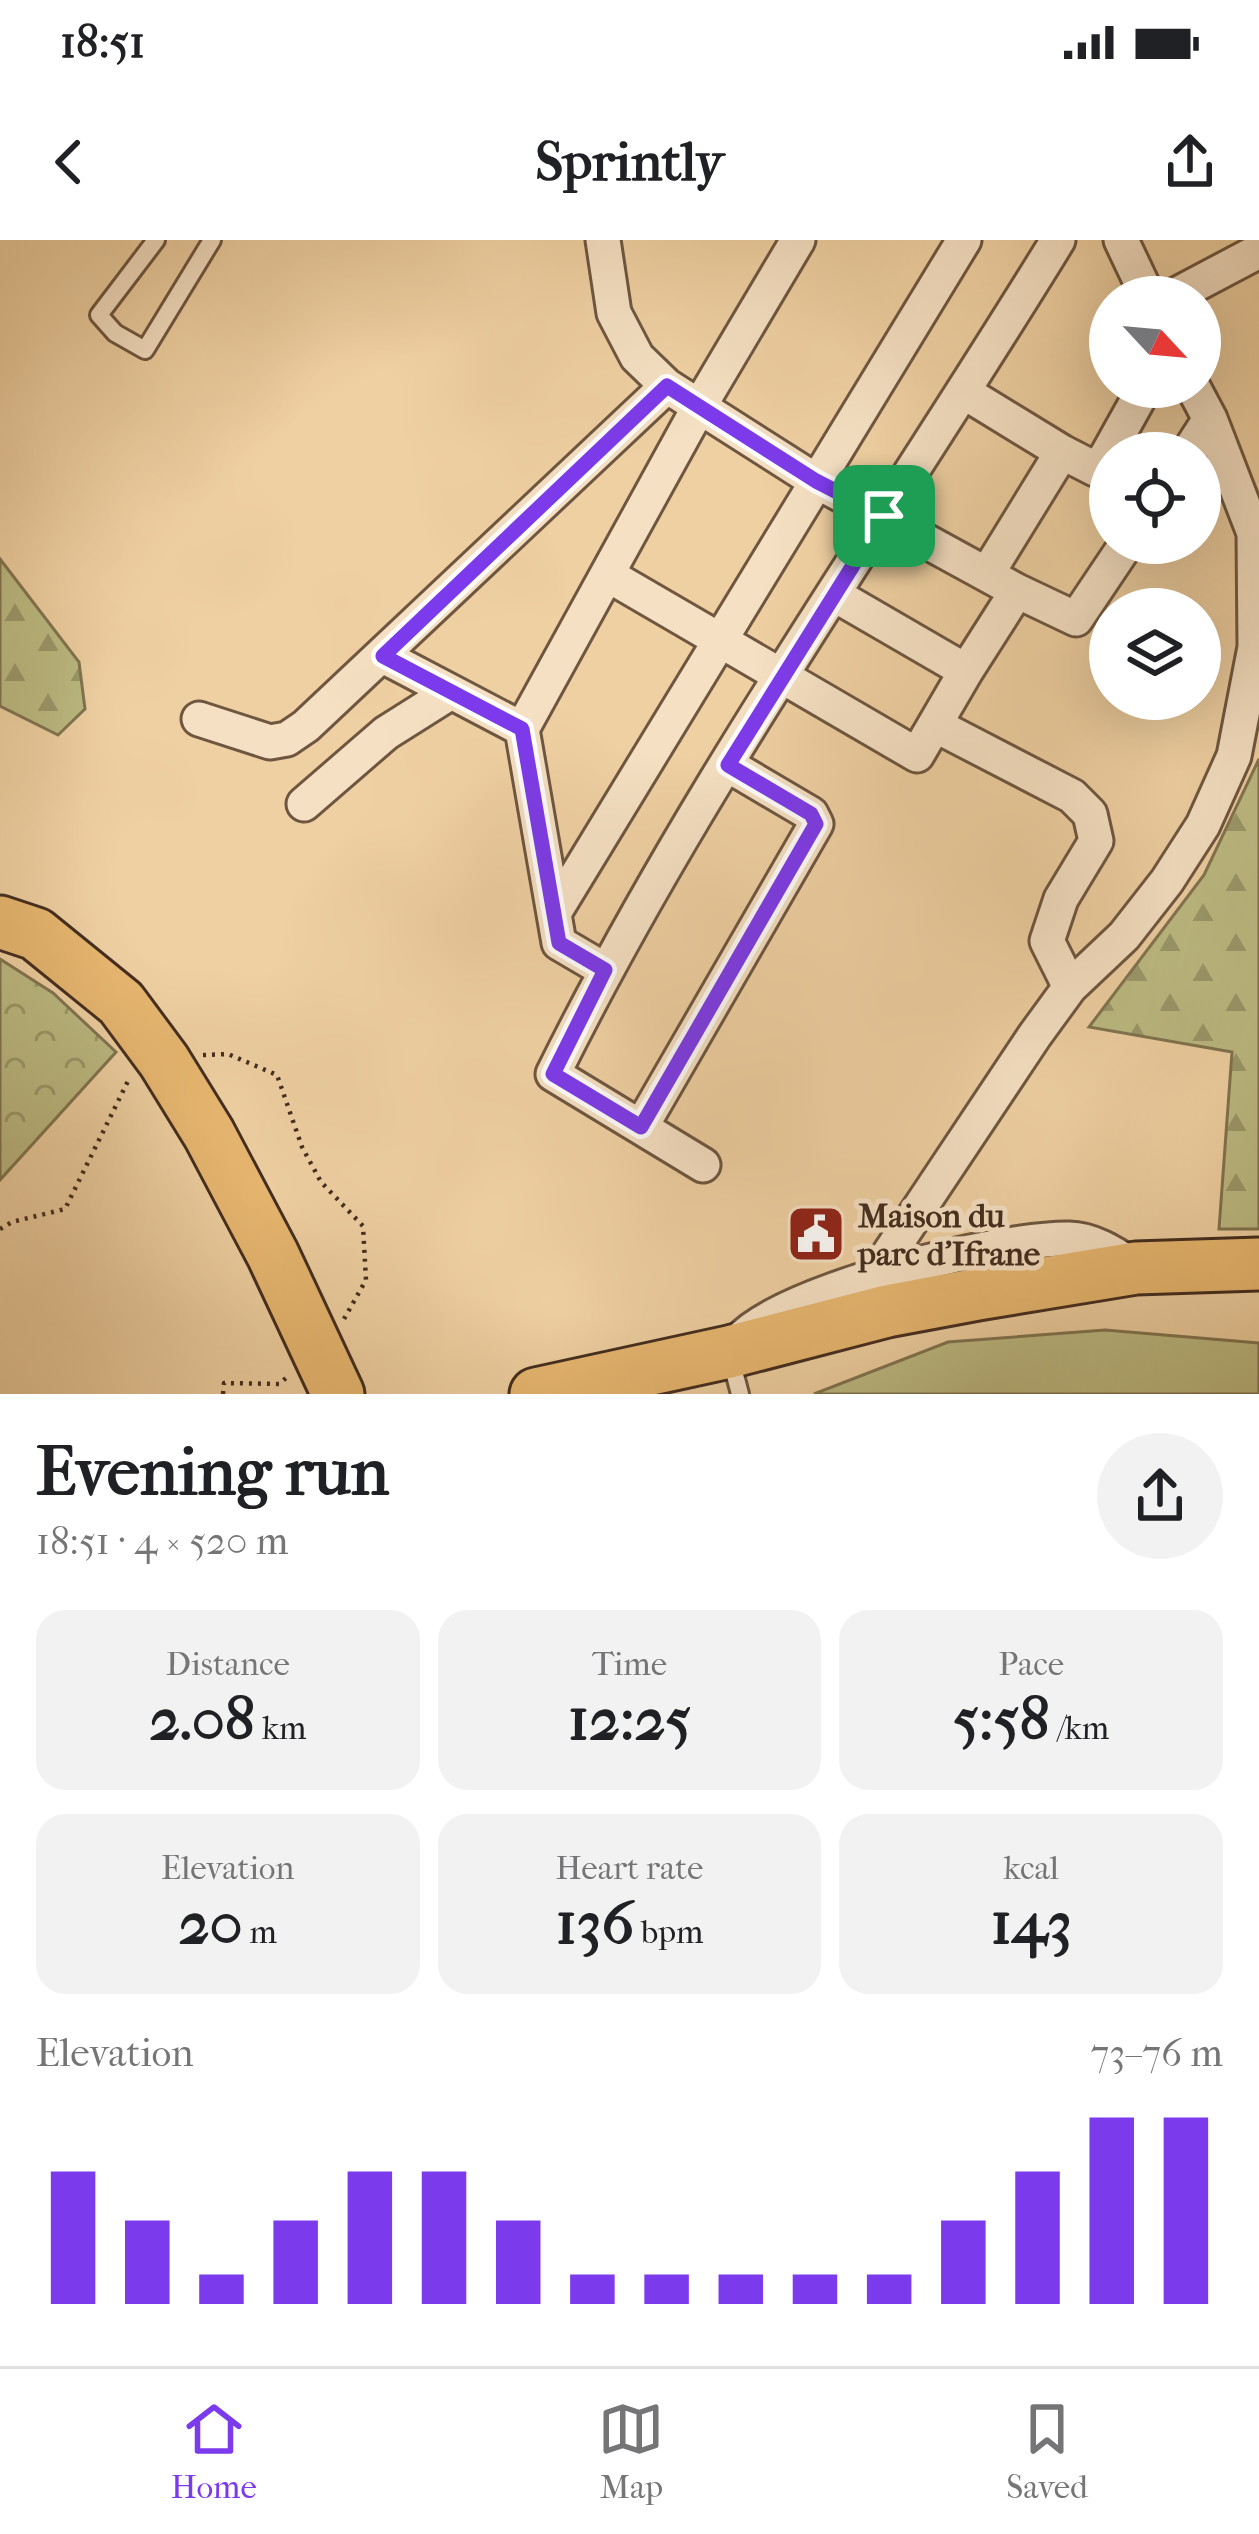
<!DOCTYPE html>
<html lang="en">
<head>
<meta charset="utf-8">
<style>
	body { margin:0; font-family:"IM FELL French Canon",serif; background:#f2f2f2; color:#202124; height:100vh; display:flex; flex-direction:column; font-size:45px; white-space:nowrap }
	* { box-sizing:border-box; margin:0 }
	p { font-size:39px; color:#757577 }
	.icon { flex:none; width:66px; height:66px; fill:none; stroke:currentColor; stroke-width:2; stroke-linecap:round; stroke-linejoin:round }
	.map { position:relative; height:1154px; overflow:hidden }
	.side { display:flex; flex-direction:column; background:#fff; flex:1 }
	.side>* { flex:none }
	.needle { width:78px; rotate:116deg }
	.fabs { position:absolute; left:1089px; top:36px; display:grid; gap:24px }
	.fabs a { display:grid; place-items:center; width:132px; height:132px; border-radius:50%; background:#fff; box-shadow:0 12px 48px #0002; font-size:60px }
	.pin { position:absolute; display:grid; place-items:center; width:102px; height:102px; color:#fff; margin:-51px; border-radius:24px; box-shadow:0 6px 18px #0006 }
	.round { display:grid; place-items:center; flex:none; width:126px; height:126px; border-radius:63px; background:#f2f2f2 }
	.summary { display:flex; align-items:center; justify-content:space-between; height:204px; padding:0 36px }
	h1 { font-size:66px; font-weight:700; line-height:90px }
	.stats { display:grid; grid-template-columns:repeat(3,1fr); gap:18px; height:204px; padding:12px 36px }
	.stats div { display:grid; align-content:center; border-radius:30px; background:#f2f2f2; text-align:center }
	.stats b { font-size:60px; font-weight:700 }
	.stats small { font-size:33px; font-weight:400 }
	.stats p { font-size:33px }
	.chart { height:336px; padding:24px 36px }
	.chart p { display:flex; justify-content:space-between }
	.chart svg { width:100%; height:216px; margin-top:12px; stroke:#7c3aed; stroke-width:6 }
	.status { display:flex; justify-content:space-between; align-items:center; height:84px; padding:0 60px; background:#fff; direction:ltr }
	.status svg { height:33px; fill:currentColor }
	header { display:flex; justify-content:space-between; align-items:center; height:156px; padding:0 36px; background:#fff; font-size:54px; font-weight:700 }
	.tab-bar { display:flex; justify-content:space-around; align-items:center; height:168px; border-top:3px solid #e0e0e0; background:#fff; font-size:33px; color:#757577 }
	.tab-bar a { display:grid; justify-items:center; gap:6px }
	.tab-bar .on { color:#7c3aed }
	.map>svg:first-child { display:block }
	.grass { fill:#bcba82; stroke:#807450; stroke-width:3 }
	.forest { fill:url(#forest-firs); stroke:#807450; stroke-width:3 }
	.park { fill:url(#park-crowns); stroke:#807450; stroke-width:3 }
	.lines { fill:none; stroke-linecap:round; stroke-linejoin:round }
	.lane-casing { stroke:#6e5640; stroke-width:22 }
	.street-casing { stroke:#6e5640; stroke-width:39 }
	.primary-casing { stroke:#432d1f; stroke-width:57 }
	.path { stroke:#432d1f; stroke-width:4.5; stroke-dasharray:3 6; stroke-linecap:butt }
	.lane { stroke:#f5e0c3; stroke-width:16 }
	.street { stroke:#f5e0c3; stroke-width:33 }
	.primary { stroke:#e8b871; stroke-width:51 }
	.route-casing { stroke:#fff; stroke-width:24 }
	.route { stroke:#7c3aed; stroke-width:15 }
	.labels { text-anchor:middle; stroke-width:10; stroke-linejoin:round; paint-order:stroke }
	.poi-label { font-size:33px; font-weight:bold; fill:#432d1f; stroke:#f5e0c3; text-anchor:start }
</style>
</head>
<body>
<div class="status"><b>18:51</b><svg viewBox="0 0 49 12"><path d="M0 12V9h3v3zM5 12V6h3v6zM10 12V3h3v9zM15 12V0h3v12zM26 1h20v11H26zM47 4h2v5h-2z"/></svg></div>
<header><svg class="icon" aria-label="back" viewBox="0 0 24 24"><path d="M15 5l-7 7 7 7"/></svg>Sprintly<svg class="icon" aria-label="share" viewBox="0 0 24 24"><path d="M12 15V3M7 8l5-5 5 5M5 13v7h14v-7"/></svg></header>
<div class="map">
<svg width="1259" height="1154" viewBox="0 0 1259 1154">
	<defs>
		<pattern id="forest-firs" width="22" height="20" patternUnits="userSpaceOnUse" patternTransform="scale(3)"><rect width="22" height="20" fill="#bcba82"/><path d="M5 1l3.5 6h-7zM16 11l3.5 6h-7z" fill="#9a986a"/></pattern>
		<pattern id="park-crowns" width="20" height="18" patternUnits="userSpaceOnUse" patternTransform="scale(3)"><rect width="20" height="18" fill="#bcba82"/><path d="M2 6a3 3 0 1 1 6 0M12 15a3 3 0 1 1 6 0" fill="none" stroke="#9a986a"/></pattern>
	</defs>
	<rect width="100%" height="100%" fill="#efd0a2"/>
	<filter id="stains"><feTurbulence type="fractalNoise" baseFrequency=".00167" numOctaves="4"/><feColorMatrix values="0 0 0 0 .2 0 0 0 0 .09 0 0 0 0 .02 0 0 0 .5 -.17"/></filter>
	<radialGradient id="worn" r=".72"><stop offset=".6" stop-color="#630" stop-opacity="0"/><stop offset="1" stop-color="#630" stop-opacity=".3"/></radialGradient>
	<path class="grass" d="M1105,1090L1259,1103V1154H814L948,1102Z"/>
	<path class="forest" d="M0,319L79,422L85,469L58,495L0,466Z
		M1259,519V989H1219L1232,812L1089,787L1204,635Z"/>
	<path class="park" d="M0,719L53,753L116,812L0,940Z"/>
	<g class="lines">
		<defs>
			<path id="lane" d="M156,0L99,75L115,93L145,110L212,0
				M731,1120L740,1154"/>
			<path id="street" d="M603,0L614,73L637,117L667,146L816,241L1017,351L1076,379L1127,303
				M1121,0L1148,57
				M1172,57L1259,11
				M964,152L1062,212L1095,229L1106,217L1145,147
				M1188,213L1210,179
				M987,334L1062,212
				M608,335L917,515L966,431L1017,351
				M835,355L966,431
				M383,416L522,489
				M199,479L270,502L287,499L306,486L667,146
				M935,485L1072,556L1090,574L1096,601L1061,659L1047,701L1070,747
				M304,564L386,493L451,452
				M554,673L964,0
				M605,730L559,703L522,489L699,167L798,0
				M641,887L816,584L811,574L728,525
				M703,925L553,834C696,545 889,276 1058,0
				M873,1038L1035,795L1070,747L1124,696L1167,641L1203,585L1234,516L1255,407L1254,293L1210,179L1193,147
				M739,1101C784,1050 999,998 1069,999C1093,999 1116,1015 1136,1028"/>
			<path id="primary" d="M0,682L36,694L121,763L164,821L209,894L273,1015L338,1154
				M536,1154L729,1112L887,1071L978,1054L1136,1028L1259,1024"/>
		</defs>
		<use href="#lane" class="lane-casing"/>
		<use href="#street" class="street-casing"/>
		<use href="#primary" class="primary-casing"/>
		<path class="path" d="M203,815L228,814L277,835L302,907L321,942L363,986L366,1040L344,1079
			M0,989L12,982L65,969L128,841
			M223,1154L224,1143L279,1144L286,1138"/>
		<use href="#lane" class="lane"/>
		<use href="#street" class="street"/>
		<use href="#primary" class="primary"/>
	</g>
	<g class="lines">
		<defs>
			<path id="route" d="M667,146L816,241L884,276L728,525L811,574L816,584L641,887L553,834L605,730L559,703L522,489L383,416Z"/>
		</defs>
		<use href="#route" class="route-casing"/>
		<use href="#route" class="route"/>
	</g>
	<defs>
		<symbol id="civic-square" viewBox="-11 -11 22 22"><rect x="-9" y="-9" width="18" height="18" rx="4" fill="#8f2418" stroke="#f5e0c3"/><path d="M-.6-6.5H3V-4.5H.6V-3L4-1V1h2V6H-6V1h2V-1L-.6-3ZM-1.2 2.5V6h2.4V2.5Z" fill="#fff"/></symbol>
	</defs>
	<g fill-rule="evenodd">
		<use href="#civic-square" x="783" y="961" width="66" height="66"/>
	</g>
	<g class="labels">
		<g class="poi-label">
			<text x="858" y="987">Maison du<tspan x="858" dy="38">parc d'Ifrane</tspan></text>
		</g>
	</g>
	<rect width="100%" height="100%" filter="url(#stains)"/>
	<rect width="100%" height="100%" fill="url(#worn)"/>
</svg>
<div class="fabs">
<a><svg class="needle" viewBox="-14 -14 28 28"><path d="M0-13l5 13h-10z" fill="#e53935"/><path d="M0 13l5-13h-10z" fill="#757577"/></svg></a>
<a><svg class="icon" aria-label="locate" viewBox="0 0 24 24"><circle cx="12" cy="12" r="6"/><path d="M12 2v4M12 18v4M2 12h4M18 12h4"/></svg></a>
<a><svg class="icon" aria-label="layers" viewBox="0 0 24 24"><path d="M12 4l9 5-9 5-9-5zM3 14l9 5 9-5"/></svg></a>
</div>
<div class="pin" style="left:884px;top:276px;background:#1e9e55"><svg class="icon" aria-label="arrive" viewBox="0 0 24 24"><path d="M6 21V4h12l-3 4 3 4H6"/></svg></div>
</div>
<section class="side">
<div class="summary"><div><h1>Evening run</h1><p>18:51 · 4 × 520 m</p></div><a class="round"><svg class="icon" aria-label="share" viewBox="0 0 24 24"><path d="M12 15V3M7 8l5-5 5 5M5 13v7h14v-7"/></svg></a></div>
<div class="stats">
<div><p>Distance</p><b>2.08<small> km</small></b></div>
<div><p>Time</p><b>12:25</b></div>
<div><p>Pace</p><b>5:58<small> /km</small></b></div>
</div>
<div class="stats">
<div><p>Elevation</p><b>20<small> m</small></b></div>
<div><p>Heart rate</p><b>136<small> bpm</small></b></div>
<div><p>kcal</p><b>143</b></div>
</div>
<div class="chart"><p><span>Elevation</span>73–76 m</p>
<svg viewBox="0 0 160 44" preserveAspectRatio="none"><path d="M5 44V17M15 44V27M25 44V38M35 44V27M45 44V17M55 44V17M65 44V27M75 44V38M85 44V38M95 44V38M105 44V38M115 44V38M125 44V27M135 44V17M145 44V6M155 44V6"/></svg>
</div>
</section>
<nav class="tab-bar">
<a class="on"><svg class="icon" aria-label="home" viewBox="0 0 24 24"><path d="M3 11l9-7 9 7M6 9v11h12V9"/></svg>Home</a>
<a><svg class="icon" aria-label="map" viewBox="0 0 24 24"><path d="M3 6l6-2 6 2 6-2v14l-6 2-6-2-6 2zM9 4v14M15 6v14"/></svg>Map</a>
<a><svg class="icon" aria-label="saved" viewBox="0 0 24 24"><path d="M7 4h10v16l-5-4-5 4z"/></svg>Saved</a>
</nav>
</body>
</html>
